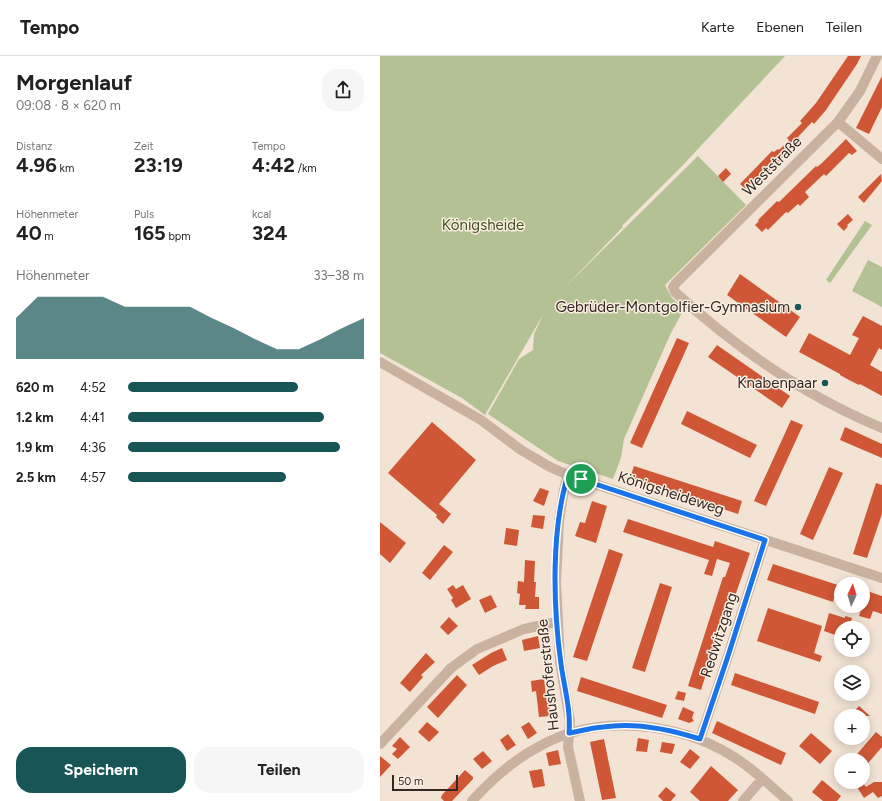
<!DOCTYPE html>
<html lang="de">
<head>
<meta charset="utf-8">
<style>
	body { margin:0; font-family:Figtree,sans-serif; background:#f6f6f6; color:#222; height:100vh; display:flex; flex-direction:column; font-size:15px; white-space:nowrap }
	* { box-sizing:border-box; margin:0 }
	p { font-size:13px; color:#767676 }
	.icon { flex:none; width:22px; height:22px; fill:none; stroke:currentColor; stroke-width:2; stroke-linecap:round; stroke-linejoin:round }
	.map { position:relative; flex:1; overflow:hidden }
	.details { display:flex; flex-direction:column; background:#fff; width:380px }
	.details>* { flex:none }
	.needle { width:26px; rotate:4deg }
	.buttons { position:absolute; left:454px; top:521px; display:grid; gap:8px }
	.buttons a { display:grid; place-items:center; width:36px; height:36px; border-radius:50%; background:#fff; box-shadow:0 2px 10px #0003; font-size:20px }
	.scale { position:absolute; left:12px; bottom:10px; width:66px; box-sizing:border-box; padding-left:4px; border:2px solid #342824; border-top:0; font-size:11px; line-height:14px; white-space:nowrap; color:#342824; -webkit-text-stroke:3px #faeee0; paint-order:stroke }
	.pin { position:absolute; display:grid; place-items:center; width:34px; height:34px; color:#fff; margin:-17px; border:2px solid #fff; border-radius:50%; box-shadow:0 1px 4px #0007 }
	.round { display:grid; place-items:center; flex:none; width:42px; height:42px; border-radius:16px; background:#f6f6f6 }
	.headline { display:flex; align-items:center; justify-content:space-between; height:68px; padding:0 16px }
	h1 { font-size:22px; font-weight:700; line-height:30px }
	.stats { display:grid; grid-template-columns:repeat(3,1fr); gap:6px; height:68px; padding:4px 16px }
	.stats div { display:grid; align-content:center }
	.stats b { font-size:20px; font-weight:700 }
	.stats small { font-size:11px; font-weight:400 }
	.stats p { font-size:11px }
	.chart { height:112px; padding:8px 16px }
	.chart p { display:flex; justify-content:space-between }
	.chart svg { width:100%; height:72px; margin-top:4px; fill:#175557; opacity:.7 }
	.button { display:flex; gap:8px; margin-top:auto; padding:8px 16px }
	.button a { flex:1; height:46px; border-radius:16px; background:#175557; color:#fff; font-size:16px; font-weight:700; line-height:46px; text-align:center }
	.button a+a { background:#f6f6f6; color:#222 }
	ul { padding:0 16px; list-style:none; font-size:13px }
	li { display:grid; grid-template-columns:64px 48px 1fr; align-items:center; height:30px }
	li i { height:10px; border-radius:5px; background:#175557 }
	header { display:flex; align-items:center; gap:24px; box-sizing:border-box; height:56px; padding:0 20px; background:#fff; border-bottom:1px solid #e0e0e0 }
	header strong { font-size:19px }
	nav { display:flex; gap:22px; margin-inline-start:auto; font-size:14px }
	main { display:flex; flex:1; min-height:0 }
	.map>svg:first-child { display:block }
	.green { fill:#b3c194 }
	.building { fill:#cf5735 }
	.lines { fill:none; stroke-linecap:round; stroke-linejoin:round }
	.minor { stroke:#cab2a0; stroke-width:10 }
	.route-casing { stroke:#fff; stroke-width:8 }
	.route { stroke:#1a73e8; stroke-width:5 }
	.poi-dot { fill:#175557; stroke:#faeee0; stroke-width:1.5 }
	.labels { text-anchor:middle; stroke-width:3; stroke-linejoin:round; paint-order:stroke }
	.street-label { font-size:15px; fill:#342824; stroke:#faeee0 }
	.park-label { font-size:15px; fill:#445326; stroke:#faeee0 }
	.poi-label { font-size:15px; fill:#342824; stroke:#faeee0; text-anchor:end }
</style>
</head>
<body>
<header>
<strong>Tempo</strong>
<nav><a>Karte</a><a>Ebenen</a><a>Teilen</a></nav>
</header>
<main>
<section class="details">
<div class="headline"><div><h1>Morgenlauf</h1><p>09:08 · 8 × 620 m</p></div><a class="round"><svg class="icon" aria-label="share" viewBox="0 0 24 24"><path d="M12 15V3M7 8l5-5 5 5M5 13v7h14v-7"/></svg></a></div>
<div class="stats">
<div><p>Distanz</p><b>4.96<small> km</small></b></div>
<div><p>Zeit</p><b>23:19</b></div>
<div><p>Tempo</p><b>4:42<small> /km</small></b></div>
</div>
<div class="stats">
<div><p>Höhenmeter</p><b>40<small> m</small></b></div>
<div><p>Puls</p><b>165<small> bpm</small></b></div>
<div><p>kcal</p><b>324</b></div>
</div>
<div class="chart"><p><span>Höhenmeter</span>33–38 m</p>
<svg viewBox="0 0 160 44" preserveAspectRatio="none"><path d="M0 44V19L10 6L20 6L30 6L40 6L50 12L60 12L70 12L80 12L90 19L100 25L110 32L120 38L130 38L140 32L150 25L160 19V44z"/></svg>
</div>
<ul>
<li><b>620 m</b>4:52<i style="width:72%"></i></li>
<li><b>1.2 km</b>4:41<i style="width:83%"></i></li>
<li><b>1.9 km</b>4:36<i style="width:90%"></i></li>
<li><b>2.5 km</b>4:57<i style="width:67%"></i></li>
</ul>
<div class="button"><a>Speichern</a><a>Teilen</a></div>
</section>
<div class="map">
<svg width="502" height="745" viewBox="0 0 502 745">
	<rect width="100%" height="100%" fill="#f2e3d4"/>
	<path class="green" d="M0,0H405L302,110L242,170L243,171L184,232L318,100L366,149L285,229L292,242L304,253L290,279L244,383L241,402L233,423L178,405L108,358L139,303L153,294L154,278L164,257L105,359L82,342L0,297Z
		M485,165L492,169L450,227L446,224Z
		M488,204L502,211V251L472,235Z"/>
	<path class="building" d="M468,0H481L477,8L446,54L434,68L432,66L418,81L420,83L369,136L360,128L392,95L394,96L398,93L399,94L409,84L407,82L422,67L420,65L436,47Z
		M502,20V51L489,78L476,72Z
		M466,83L477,95L472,99L469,97L446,120L444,118L425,136L429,141L420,150L418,148L408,157L406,156L388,174L386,172L382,176L375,169L379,165L378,164L397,145L399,146L436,110L437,111L442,107Z
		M346,112L351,118L343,126L338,120Z
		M501,118L502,125L484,147L478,141Z
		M468,158L473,164L467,169L468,170L464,175L457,168Z
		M360,218L420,261L406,281L347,239Z
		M483,260L502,270V294L499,292L490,309L502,316V340L480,328L479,329L469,324L460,319V318L419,296L429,277L470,299L479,282L472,279Z
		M297,282L309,287L262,392L250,387Z
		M337,289L410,340L402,352L328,301Z
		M307,355L377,389L370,402L301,368Z
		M411,364L423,369L386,450L374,445Z
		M52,366L96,404L59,448L71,458L63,468L56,461L57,459L8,417Z
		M465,371L502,388V402L460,384Z
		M254,410L362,445L358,458L250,422Z
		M449,411L463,417L433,484L420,478Z
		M496,427L502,429V458L487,502L473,498Z
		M160,432L169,435L164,450L153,445Z
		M212,445L227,450L216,487L195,480L200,466L205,467Z
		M153,459L165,460L163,473L151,471Z
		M248,463L333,491L335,485L370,497L355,540L351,539L321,634L308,630L343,521H345L350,507L337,503L332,520L324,518L329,504L243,476Z
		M0,466L26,487L10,507L0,498Z
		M126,472L139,474L137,490L124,488Z
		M64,489L73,496L50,524L42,517Z
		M229,493L243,498L207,605L193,601Z
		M145,504L155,505L154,526H156L155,541H159V553H145L146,549H139L140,538L137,537L138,525L144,526Z
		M393,508L461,530V544L454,542L453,546L387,524Z
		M280,527L292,531L265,616L252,612Z
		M73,529L76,533L83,529L91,543L76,552L71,544L73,542L67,533Z
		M487,535L502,540V558L493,555L490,563L479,560Z
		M111,539L117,551L105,557L99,544Z
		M388,552L442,570L434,597L442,600L440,606L377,585Z
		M449,557L465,562V560L472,562L469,572H461V581L444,575Z
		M69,561L78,570L68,579L60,571Z
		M158,580L160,592L144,595L142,584Z
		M122,592L127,604L113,610L99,619L92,609L111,597Z
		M46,597L55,606L41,619L43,621L30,636L20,627Z
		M355,617L439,646L435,658L351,629Z
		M77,619L87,629L58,662L47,651Z
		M201,621L287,649L282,662L197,635Z
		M164,623L167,647H169L170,660L159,661L156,635L152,636L151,625Z
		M298,635L306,637L304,645L295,643Z
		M479,650L490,660H470Z
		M303,651L314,656L312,662L314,665L309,667L298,663Z
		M337,665L406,697L401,709L332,677Z
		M47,666L59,676L49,686L38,676Z
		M149,666L157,677L148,683L141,671Z
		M496,676L502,681V691L483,713V704H472Z
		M431,677L452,695L440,708L419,690Z
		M128,678L136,689L127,695L120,684Z
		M20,681L30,691L18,703L12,698L17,693L12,690Z
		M258,682L269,684L267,696L256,695Z
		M224,683L236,742L222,744L210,686Z
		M282,686L295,688L292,698L280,696Z
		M310,693L320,701L310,713L300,706Z
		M178,694L181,708L169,710L166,697Z
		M103,695L112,705L102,713L93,703Z
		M0,700L11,709L0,721Z
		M331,710L358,734L348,745H320L310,736Z
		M162,713L165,730L153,732L149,715Z
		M85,714L93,721V723L72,745H64L61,742L62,739Z
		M442,724L461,740L457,745H443L432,736Z
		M482,726L486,731L494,726H502V740L498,742L493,736L484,742L477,731Z
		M286,731L296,739L291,745H283L278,740Z"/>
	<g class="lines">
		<path class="minor" d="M497,0L480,35L458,66L296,227L293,231L295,236C356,292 425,340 502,372
			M458,66L502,103
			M0,306L101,364L141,394L170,411L188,419L245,438L502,522
			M188,419L184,434L179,465L176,526L180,606L190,665L188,691L200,745
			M320,683L347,603L385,484
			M0,688L71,612L97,593L144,573L177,566
			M92,745C112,723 133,704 160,690C218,657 299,666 354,701C374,713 390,730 408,745
			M363,745L382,723"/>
	</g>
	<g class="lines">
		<defs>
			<path id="route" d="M188,419L385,484L347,603L320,683C289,673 255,666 223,671C211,672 200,675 189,677C191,654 184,630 181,608C173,550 171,474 188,419Z"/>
		</defs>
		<use href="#route" class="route-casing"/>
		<use href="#route" class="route"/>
	</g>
	<g class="poi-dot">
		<circle cx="418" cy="251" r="4"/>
		<circle cx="445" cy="327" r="4"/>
	</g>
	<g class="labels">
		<g class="street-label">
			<text transform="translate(392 110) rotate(-45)" y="5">Weststraße</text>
			<text transform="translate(291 437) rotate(18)" y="5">Königsheideweg</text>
			<text transform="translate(339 579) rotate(-72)" y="5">Redwitzgang</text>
			<text transform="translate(168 619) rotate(-96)" y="5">Haushoferstraße</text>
		</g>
		<g class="park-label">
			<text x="103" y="174">Königsheide</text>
		</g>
		<g class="poi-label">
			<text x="410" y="256">Gebrüder-Montgolfier-Gymnasium</text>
			<text x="437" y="332">Knabenpaar</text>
		</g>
	</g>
</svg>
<div class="buttons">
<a><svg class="needle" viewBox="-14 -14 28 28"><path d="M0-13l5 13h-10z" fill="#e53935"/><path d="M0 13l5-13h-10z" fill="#767676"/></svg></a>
<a><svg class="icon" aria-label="locate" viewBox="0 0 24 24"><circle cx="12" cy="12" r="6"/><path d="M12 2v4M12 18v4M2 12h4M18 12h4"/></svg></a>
<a><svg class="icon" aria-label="layers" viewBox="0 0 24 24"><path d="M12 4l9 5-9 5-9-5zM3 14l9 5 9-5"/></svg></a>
<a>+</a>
<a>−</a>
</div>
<div class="scale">50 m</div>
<div class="pin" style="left:201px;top:423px;background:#1e9e55"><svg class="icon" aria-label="arrive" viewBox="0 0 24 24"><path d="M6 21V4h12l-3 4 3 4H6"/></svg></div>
</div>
</main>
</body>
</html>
